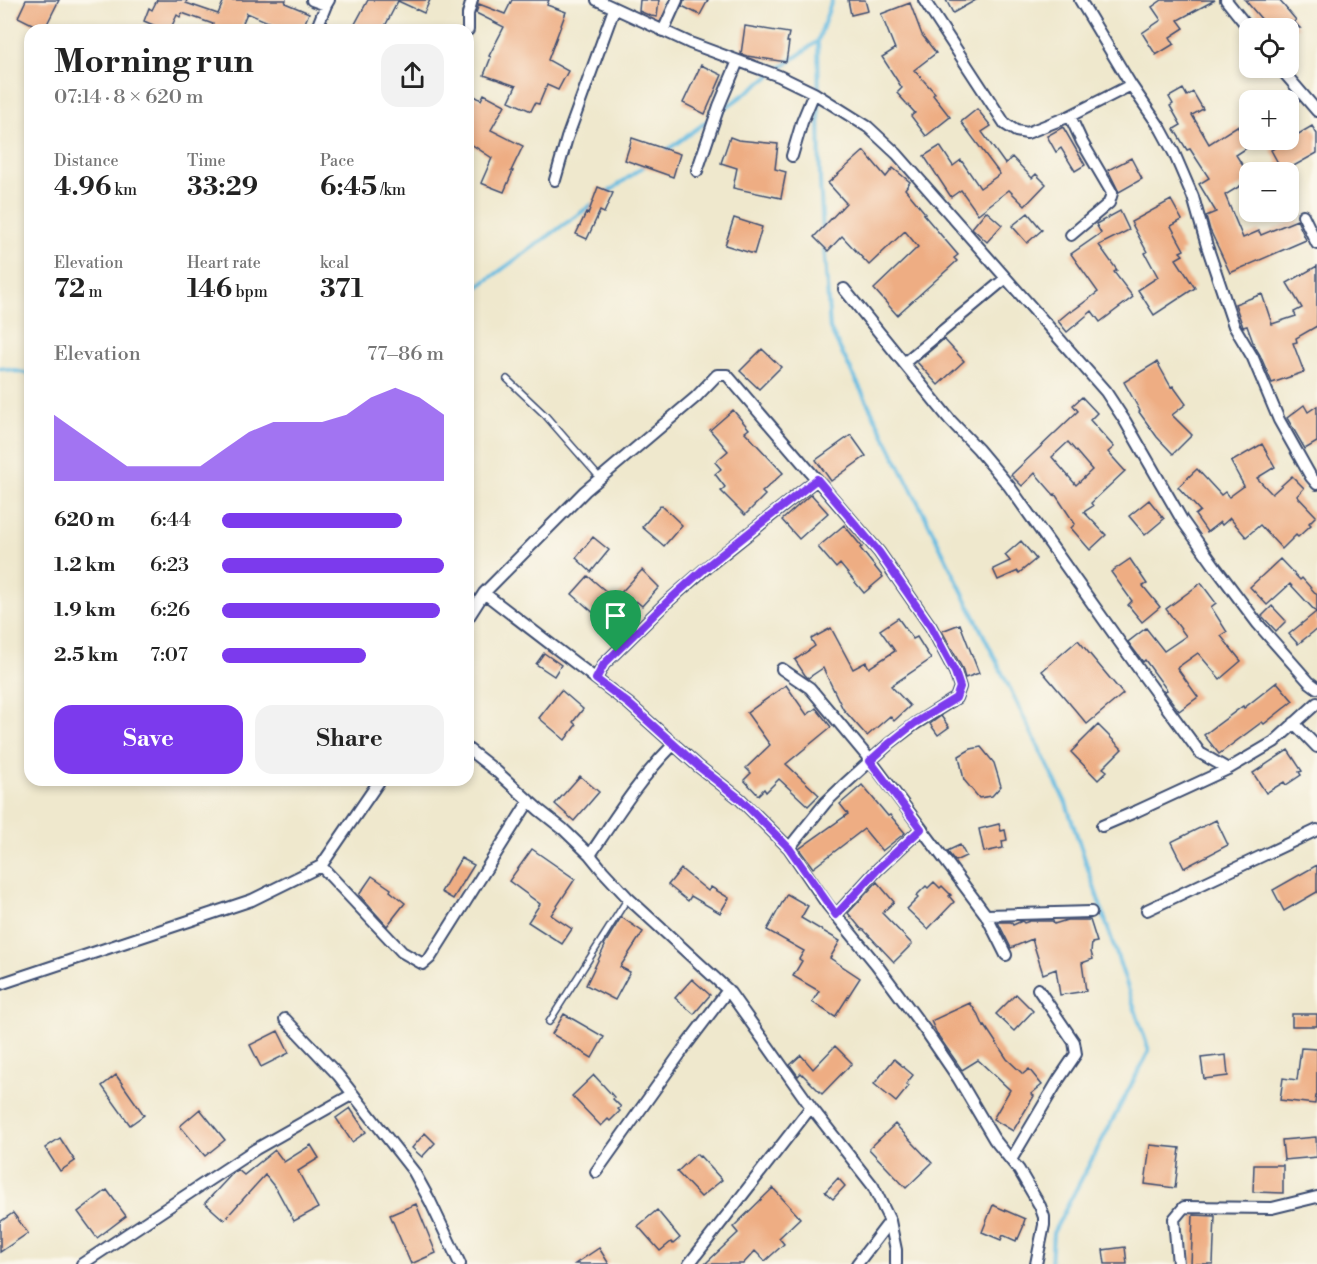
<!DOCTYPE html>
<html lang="en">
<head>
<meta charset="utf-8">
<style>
	body { margin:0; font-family:"Libre Bodoni",serif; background:#f2f2f2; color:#222; height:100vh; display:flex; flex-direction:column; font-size:22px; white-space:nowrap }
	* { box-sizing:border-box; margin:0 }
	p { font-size:20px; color:#767676 }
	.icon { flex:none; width:33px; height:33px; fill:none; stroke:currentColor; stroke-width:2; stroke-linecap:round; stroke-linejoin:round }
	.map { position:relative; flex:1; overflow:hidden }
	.details { position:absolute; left:24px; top:24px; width:450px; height:762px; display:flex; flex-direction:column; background:#fff; border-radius:18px; box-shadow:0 3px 9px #0003 }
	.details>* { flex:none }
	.controls { position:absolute; left:1239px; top:18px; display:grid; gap:12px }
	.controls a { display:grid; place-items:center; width:60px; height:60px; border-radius:12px; background:#fff; box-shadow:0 3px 9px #0003; font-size:30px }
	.pin { position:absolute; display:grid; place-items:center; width:51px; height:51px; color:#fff; margin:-62px -26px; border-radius:50% 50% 50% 0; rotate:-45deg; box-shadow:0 0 6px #0007 }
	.pin .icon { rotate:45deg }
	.round { display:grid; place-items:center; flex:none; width:63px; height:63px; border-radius:18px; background:#f2f2f2 }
	.head { display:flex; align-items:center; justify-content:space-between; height:102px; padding:0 30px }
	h1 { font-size:33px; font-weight:800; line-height:45px }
	.metrics { display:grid; grid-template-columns:repeat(3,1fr); gap:9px; height:102px; padding:6px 30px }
	.metrics div { display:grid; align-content:center }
	.metrics b { font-size:26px; font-weight:800 }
	.metrics small { font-size:16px; font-weight:400 }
	.metrics p { font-size:16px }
	.chart { height:168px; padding:12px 30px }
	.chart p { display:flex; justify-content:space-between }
	.chart svg { width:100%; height:108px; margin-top:6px; fill:#7c3aed; opacity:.7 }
	.button { display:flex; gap:12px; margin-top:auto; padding:12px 30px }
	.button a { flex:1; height:69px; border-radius:18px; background:#7c3aed; color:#fff; font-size:24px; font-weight:800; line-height:69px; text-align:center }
	.button a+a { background:#f2f2f2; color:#222 }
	ul { padding:0 30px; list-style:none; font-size:20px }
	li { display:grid; grid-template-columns:96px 72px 1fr; align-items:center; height:45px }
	li i { height:15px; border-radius:8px; background:#7c3aed }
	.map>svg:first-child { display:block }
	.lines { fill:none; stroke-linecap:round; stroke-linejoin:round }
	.stream { stroke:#65bbe1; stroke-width:4 }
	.building { fill:#eead83; fill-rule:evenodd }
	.lane-casing { stroke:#3b4b6f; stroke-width:8 }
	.street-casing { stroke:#3b4b6f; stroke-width:14 }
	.lane { stroke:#fff; stroke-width:5 }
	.street { stroke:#fff; stroke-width:10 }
	.route-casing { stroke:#fff; stroke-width:12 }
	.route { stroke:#7c3aed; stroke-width:8 }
</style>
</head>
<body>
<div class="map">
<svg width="1317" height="1264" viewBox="0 0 1317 1264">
	<rect width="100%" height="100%" fill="#fbf7ec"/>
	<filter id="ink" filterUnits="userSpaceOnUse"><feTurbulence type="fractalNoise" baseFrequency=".0167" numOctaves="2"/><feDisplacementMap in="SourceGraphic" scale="12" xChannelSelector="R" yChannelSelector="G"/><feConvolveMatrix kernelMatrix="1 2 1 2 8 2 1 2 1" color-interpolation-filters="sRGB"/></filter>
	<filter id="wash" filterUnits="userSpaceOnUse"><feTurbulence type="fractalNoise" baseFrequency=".008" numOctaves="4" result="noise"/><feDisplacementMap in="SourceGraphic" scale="24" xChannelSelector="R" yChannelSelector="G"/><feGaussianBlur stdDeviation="1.35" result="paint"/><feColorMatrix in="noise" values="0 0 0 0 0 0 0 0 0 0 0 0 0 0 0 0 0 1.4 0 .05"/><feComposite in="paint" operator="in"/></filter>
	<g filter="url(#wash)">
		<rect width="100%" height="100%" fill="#efe8cd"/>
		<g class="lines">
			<path class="stream" d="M721,111L818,41
				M663,153L713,117
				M607,193L647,164
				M823,231L820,180L818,41L832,0
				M824,244L830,329L927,520L1066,803L1149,1051L1053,1233L1051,1264
				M468,294L594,203
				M0,368L30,374"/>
		</g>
		<g id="blocks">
			<path class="building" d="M26,0H59L44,30L18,17Z
				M157,0H187L186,3L218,14L224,0H286L285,3L309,13L302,30H287L247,13L240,30H211L213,24L182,13L180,17L177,15L170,30H165L144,21L149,8L152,10Z
				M368,0H430L424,13L398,1L383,30H366L355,24Z
				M512,0H549L547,5L566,12L548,60L568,71L558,90L547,85L539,104L535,103L531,111L509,101L516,86L484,75L491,57L489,56L504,27L476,13L479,4L505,14Z
				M640,0H659L657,17L651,16L639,11Z
				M684,0H708L700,15L682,6Z
				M848,0H865L868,11L851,15Z
				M946,0H976L953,13Z
				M1162,0H1215L1178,20L1184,28L1170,37L1174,44L1156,55L1142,33L1161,20L1152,7Z
				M1245,0H1279L1296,20L1294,22L1300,28H1269Z
				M910,3L922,35L936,53L914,70L935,93L933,95L950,117L926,136L911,116L915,113L897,93L902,88L882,57L895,49L881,14Z
				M745,26L789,33L787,42H789L786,62L747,56L741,54Z
				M701,65L722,75L705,114L683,103Z
				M1183,89L1187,96L1193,92L1203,109L1192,115L1209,144L1237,126L1250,146L1236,155L1250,177V180L1225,195L1243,238L1259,231L1261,235L1297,220L1306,240L1230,273L1210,230L1206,216L1216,212L1199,184L1209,178L1190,149L1187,150L1174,129L1181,125L1170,106L1173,104L1169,97Z
				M468,92L481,100L484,94L505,105L491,130L523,146L511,171H513L504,192L481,183L492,158L468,142Z
				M977,109L991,126L982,132L1005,164L1012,157L1032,178L1036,174L1046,184L1025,206L1009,190L978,214L961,190L951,197L924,156L940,146L953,166L961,160L980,188L1000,174L961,122Z
				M1312,126L1317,134V153L1283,172H1265L1278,163L1271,150Z
				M1063,127L1085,165L1075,171L1061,148L1056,152L1047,136Z
				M730,137L738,140L778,144L775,169L786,172L781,198L733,188L737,168L721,163Z
				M632,138L680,154L673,177L625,160Z
				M864,151L886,177L893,168L910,182L905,189L925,213L923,214L958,255L954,258L957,261L897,315L874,289L918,247L905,231L869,265L842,236L828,251L814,237L846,203L828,183Z
				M1131,158L1142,179L1119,192L1108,170Z
				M598,187L613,193L604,213L600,211L587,239L576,234L586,213L588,214Z
				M1171,200L1182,220L1171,226L1184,250L1180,252L1183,255L1176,259L1195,288L1154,315L1138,290L1158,277L1145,253L1147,252L1131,222Z
				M986,211L1002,225L987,242L972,228Z
				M1120,211L1129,230L1099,245L1117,270L1114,272L1133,297L1100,322L1092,311L1067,332L1058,321L1070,311L1071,312L1098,292L1071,254L1101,233L1096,224Z
				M1028,213L1042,230L1027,243L1012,226Z
				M734,218L762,227L754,254L725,245Z
				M1317,266V326L1296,338L1297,342L1293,343L1304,372L1272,383L1260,355L1254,345L1247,326L1243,327L1235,304L1262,294L1272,324L1296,316L1294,312L1302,308L1287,283Z
				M944,339L964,361L938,385L917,362Z
				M762,349L781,367L759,389L740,371Z
				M1157,362L1171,387L1173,386L1186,404L1172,415L1192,435L1173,454L1157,437L1139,412L1140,411L1124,382Z
				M1082,397L1097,413L1090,420L1114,447L1108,452L1125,471L1091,503L1093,506L1084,512L1106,535L1090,550L1071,528L1075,524L1055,494L1054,495L1035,473L1022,486L1011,475L1078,411L1073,405ZM1068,442L1092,470L1076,485L1052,457Z
				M1304,405L1308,412L1317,406V442L1305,449L1287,418Z
				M733,410L749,429L745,432L783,473L762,492L765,495L745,515L721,491L725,487L715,474L721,469L715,462L728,451L710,430Z
				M851,435L866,456L831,481L816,460Z
				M1262,444L1275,467L1257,478L1272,494L1292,476L1304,488L1297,496L1316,516L1309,523L1311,525L1298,537L1296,535L1282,549L1260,525L1246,537L1230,518L1222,525L1220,522L1207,532L1195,515L1200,511L1178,487L1197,469L1221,495L1225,492L1229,497L1244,486L1231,462Z
				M811,494L828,513L799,539L782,520Z
				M1149,500L1164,519L1145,535L1129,516Z
				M661,505L682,525L664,546L642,527Z
				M844,525L862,547L860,548L883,577L864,593L840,564L836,568L818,547Z
				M593,537L609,550L591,572L576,558Z
				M1021,541L1036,559L1019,573L1018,571L998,580L993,569L1010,561L1005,555Z
				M1130,559L1147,584L1143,586L1160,607L1142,622L1128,605L1132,601L1111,572Z
				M1280,559L1300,580L1302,578L1317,595V629L1298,644L1289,634L1316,612L1290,584L1267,605L1250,587Z
				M642,570L659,587L642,606L636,601L612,629L572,594L588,576L615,599Z
				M1201,583L1216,603L1211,607L1227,632L1221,636L1241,661L1220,679L1198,653L1177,668L1198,697L1179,711L1164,691L1167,690L1145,660L1143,662L1128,642L1146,628L1164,651L1186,636L1166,609Z
				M1272,606L1286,621L1276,631L1262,616Z
				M898,618L913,639L917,637L931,659L891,686L910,706L894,721L890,716L867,736L843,709L823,668L808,678L805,675L795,660L815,646L811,639L831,628L853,669L866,662L869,668L895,651L880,630Z
				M960,624L979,673L965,678L962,668L942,631Z
				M1078,640L1123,694L1087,724L1042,671Z
				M544,653L561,665L554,676L536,664Z
				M1277,682L1293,701L1264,724L1262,722L1219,754L1204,735L1243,706L1244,708Z
				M786,685L807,715L816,708L831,727L786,764L819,795L808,806L779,779L766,792L764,789L758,795L744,780L751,773L746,768L770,745L747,713Z
				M561,690L583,709L573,722L576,725L565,740L539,718Z
				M941,716L949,727L938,735L930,724Z
				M1098,725L1122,749L1103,768L1107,771L1098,780L1071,752Z
				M981,747L994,763L1001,786L992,796L979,798L964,780L959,756L971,749Z
				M1288,750L1302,771L1299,772L1301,775L1286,785L1284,782L1266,793L1253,773Z
				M580,776L599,792L574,821L555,804Z
				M862,785L888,816L890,815L905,833L882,851L864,829L813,868L799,849L848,814L840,804Z
				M1216,820L1228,845L1184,868L1171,842Z
				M999,824L1001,831L1005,830L1007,840L1002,841L1003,848L984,852L979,829Z
				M960,845L966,856L955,861L947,851Z
				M532,849L575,879L551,915L572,929L562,944L528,922L540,904L509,881Z
				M461,858L474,865L453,899L441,892Z
				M1317,865V892L1284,911L1273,890Z
				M681,869L708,891L711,887L729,898L720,913L691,896L688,901L668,885Z
				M372,876L391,889L390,891L405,903L387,926L359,895Z
				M877,882L894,902L882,913L912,944L894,962L863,929L862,930L848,913Z
				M934,882L940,888L942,886L951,895L949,896L954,902L928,929L907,909L918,898L916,896L926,886L928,888Z
				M787,894L808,906L801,918L840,941L830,958L860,978L835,1017L812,1002L819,991L793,976L802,961L799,959L804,951L767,930Z
				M621,917L643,932L620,967L630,972L615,1000L586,985L605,946L604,945Z
				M1067,920H1090L1097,942L1092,943L1091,952L1093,959L1082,963L1086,991L1060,995L1056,969L1043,974L1032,939L1011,948L998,922H1011L1013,925L1022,921L1024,923L1030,921H1053L1054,924Z
				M692,979L710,995L694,1014L675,998Z
				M1016,994L1033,1011L1014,1031L996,1014Z
				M970,1003L979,1016L984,1027L985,1026L1007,1059L1023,1074L1029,1069L1042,1085L1031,1094L1034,1096L1013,1131L993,1119L1010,1090L978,1060L962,1070L937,1034L931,1021Z
				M564,1014L604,1037L592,1058L552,1034Z
				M1292,1014H1317V1026H1292Z
				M278,1031L289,1053L261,1067L250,1045Z
				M835,1046L852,1063L822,1094L801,1073L798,1076L790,1065L801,1055L813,1069Z
				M1301,1048L1317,1049V1096H1316L1315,1104L1280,1100L1283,1078L1297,1080Z
				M1226,1055L1228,1076L1204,1079L1201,1058Z
				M894,1059L913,1075L906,1084L909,1086L896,1102L874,1084Z
				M116,1075L144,1115L130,1125L102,1086Z
				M594,1075L614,1097L613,1099L621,1107L618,1109L620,1111L610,1121L608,1119L601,1126L572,1096Z
				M350,1108L366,1132L352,1142L336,1118Z
				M200,1109L225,1140L205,1156L180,1126Z
				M895,1124L932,1163L906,1188L869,1149Z
				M425,1133L435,1143L422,1157L412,1148Z
				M1316,1137L1317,1157L1284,1160L1282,1140Z
				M60,1138L75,1161L60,1171L45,1148Z
				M311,1145L319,1158L298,1171L318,1208L294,1221L277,1190L265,1175L224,1220L205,1203L232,1174L238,1170L244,1175L275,1150L284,1162Z
				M1150,1145L1180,1148L1175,1188L1145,1184Z
				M696,1154L699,1157L700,1156L722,1180L701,1197L677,1172Z
				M1254,1165H1283V1193L1253,1192Z
				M838,1178L845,1186L833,1199L825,1192Z
				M773,1188L800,1218L779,1238L784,1244L765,1261L755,1251L743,1264H705L738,1233L733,1227Z
				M107,1190L126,1216L97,1238L78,1212Z
				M416,1204L436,1253L411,1264L390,1215Z
				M993,1205L1025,1219L1023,1225H1024L1018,1239L1017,1238L1016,1241L1003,1235L1001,1240L982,1232Z
				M657,1210L680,1238L673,1244L671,1242L660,1251L638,1226Z
				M13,1213L28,1233L0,1252V1222Z
				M1193,1215L1215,1216L1213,1264H1191Z
				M1125,1247L1127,1264H1105L1103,1250Z
				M599,1248L609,1264H575Z"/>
		</g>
	</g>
	<g filter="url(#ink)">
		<use href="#blocks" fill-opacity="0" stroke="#3b4b6f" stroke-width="1.5"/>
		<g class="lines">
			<defs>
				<path id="lane" d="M507,379L545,415L600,478
					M549,1022L628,898"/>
				<path id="street" d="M312,0L326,5L329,0
					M597,0L690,43L779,76L814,93L868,127L897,154L1106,392L1125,421L1182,520L1216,568L1258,624L1309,682L1317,688
					M924,0L1005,124L1016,131L1027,133L1070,116L1131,85
					M1080,0L1131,85L1161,129L1174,153L1193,197L1207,246L1234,326L1253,358L1279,420L1311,477L1317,484
					M1226,0L1250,30
					M316,30L326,5
					M468,30V14L472,0
					M663,31L677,0
					M1280,68L1317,111
					M1070,116L1082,142L1112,193L1109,203L1071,235
					M792,156L802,122L814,93
					M697,171L719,106L738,61
					M555,180L567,138L614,9
					M1303,215L1317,244
					M844,289L950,420L978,449L1009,486L1143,675L1200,753L1228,769
					M904,363L1006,278
					M817,479L707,567L666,603L604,664L596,679L629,704L698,766L740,799L789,848L827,904L876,964L928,1034L958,1078L994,1139L1019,1170L1040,1206L1044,1217V1225L1036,1264
					M484,593L596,679
					M468,618L484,593L585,491L696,397L717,375H727L879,552L931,627L955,672L960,687L956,698L915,724L890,743L846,783L826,802L789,848
					M782,669L810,688L871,761L986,915L1006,955
					M1294,723L1317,747
					M674,744C640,778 617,815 590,855L603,871L628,898L728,990L811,1107L873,1186L890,1221L896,1250V1264
					M468,749L496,771L539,810L563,829L590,855
					M1102,826L1137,811L1228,769L1274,742L1317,703
					M321,866L402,952L423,964L430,958L529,801
					M1147,910L1317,830
					M836,915L878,869L921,829
					M986,915L1091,912
					M0,984L252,900L321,866L380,780
					M285,1019L338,1075L414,1172L430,1201L460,1264
					M1011,1160L1059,1079L1076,1054L1074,1042L1038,989
					M596,1172L687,1044L728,990
					M82,1264L256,1149L353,1094
					M689,1264L811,1107
					M857,1264L890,1221
					M1178,1264L1174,1219L1184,1207L1272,1208L1317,1197"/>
			</defs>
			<use href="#lane" class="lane-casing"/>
			<use href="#street" class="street-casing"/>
			<use href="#lane" class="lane"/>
			<use href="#street" class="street"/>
		</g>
	</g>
	<g class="lines" filter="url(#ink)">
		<defs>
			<path id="route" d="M817,479L879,552L931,627L955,672L960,687L956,698L915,723L890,743L870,761L921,829L878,869L836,915L789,848L740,799L698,766L629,704L596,679L604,664L666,603L706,567Z"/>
		</defs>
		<use href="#route" class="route-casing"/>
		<use href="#route" class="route"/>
	</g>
</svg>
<div class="controls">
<a><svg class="icon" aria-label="locate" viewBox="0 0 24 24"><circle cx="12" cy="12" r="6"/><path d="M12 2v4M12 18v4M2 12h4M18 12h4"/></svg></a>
<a>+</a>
<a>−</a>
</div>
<div class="pin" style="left:616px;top:652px;background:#1e9e55"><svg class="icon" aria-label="arrive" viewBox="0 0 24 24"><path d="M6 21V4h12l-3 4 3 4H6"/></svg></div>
<section class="details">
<div class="head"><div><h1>Morning run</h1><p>07:14 · 8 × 620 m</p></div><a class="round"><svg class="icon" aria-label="share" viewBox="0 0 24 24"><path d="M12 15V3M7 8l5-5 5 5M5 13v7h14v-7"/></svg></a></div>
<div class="metrics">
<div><p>Distance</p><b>4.96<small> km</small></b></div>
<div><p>Time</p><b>33:29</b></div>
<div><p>Pace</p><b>6:45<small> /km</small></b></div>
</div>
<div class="metrics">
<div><p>Elevation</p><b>72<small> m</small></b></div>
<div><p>Heart rate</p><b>146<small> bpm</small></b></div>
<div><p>kcal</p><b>371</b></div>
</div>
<div class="chart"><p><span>Elevation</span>77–86 m</p>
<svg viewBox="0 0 160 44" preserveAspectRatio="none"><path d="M0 44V17L10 24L20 31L30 38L40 38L50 38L60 38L70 31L80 24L90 20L100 20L110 20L120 17L130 10L140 6L150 10L160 17V44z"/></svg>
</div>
<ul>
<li><b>620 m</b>6:44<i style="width:81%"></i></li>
<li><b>1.2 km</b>6:23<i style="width:100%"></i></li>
<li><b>1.9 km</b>6:26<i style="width:98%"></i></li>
<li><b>2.5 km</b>7:07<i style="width:65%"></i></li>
</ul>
<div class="button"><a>Save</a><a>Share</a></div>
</section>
</div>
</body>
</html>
